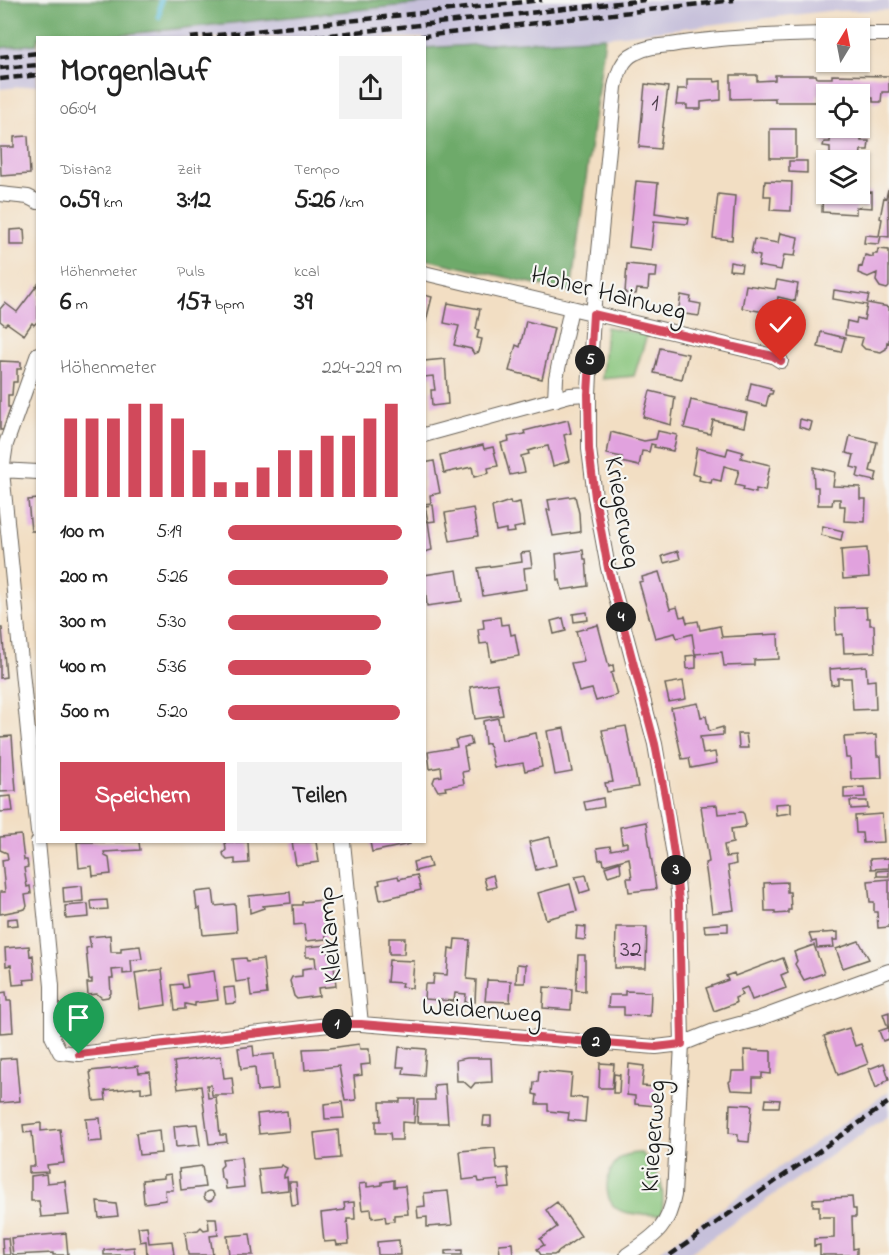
<!DOCTYPE html>
<html lang="de">
<head>
<meta charset="utf-8">
<style>
	body { margin:0; font-family:"Indie Flower",sans-serif; background:#f2f2f2; color:#222; height:100vh; display:flex; flex-direction:column; font-size:22px; white-space:nowrap }
	* { box-sizing:border-box; margin:0 }
	p { font-size:20px; color:#767676 }
	.icon { flex:none; width:33px; height:33px; fill:none; stroke:currentColor; stroke-width:2; stroke-linecap:round; stroke-linejoin:round }
	.map { position:relative; flex:1; overflow:hidden }
	.side { position:absolute; left:36px; top:36px; width:390px; height:807px; display:flex; flex-direction:column; background:#fff; border-radius:0px; box-shadow:0 2px 4px #0004 }
	.side>* { flex:none }
	.needle { width:39px; rotate:10deg }
	.buttons { position:absolute; left:816px; top:18px; display:grid; gap:12px }
	.buttons a { display:grid; place-items:center; width:54px; height:54px; border-radius:0px; background:#fff; box-shadow:0 2px 4px #0004; font-size:30px }
	.pin { position:absolute; display:grid; place-items:center; width:51px; height:51px; color:#fff; margin:-62px -26px; border-radius:50% 50% 50% 0; rotate:-45deg; box-shadow:0 0 6px #0007 }
	.pin .icon { rotate:45deg }
	.km { position:absolute; width:30px; height:30px; margin:-15px; border-radius:50%; background:#222; color:#fff; font-size:16px; line-height:30px; text-align:center }
	.round { display:grid; place-items:center; flex:none; width:63px; height:63px; border-radius:0px; background:#f2f2f2 }
	.head { display:flex; align-items:center; justify-content:space-between; height:102px; padding:0 24px }
	h1 { font-size:33px; font-weight:700; line-height:45px }
	.metrics { display:grid; grid-template-columns:repeat(3,1fr); gap:9px; height:102px; padding:6px 24px }
	.metrics div { display:grid; align-content:center }
	.metrics b { font-size:26px; font-weight:700 }
	.metrics small { font-size:16px; font-weight:400 }
	.metrics p { font-size:16px }
	.chart { height:168px; padding:12px 24px }
	.chart p { display:flex; justify-content:space-between }
	.chart svg { width:100%; height:108px; margin-top:6px; stroke:#d1495b; stroke-width:6 }
	.primary-button { display:flex; gap:12px; margin-top:auto; padding:12px 24px }
	.primary-button a { flex:1; height:69px; border-radius:0px; background:#d1495b; color:#fff; font-size:24px; font-weight:700; line-height:69px; text-align:center }
	.primary-button a+a { background:#f2f2f2; color:#222 }
	ul { padding:0 24px; list-style:none; font-size:20px }
	li { display:grid; grid-template-columns:96px 72px 1fr; align-items:center; height:45px }
	li i { height:15px; border-radius:8px; background:#d1495b }
	.map>svg:first-child { display:block }
	.industrial { fill:#c6c0da }
	.green { fill:#88c57b; stroke:#52704c; stroke-width:1.5 }
	.forest { fill:#6eaa6b; stroke:#456344; stroke-width:1.5 }
	.lines { fill:none; stroke-linecap:round; stroke-linejoin:round }
	.stream { stroke:#5abcd8; stroke-width:5 }
	.building { fill:#e1a2de }
	.street-casing { stroke:#676056; stroke-width:16 }
	.street { stroke:#fff; stroke-width:14 }
	.rail { stroke:#1c1c1c; stroke-width:4.5; stroke-dasharray:9 4.5; stroke-linecap:butt }
	.route-casing { stroke:#fff; stroke-width:12 }
	.route { stroke:#d1495b; stroke-width:8 }
	.labels { text-anchor:middle; stroke-width:4.5; stroke-linejoin:round; paint-order:stroke }
	.number-label { font-size:24px; fill:#4d3e4c }
	.street-label { font-size:27px; fill:#1c1c1c; stroke:#f6f6f2 }
</style>
</head>
<body>
<div class="map">
<svg width="889" height="1255" viewBox="0 0 889 1255">
	<rect width="100%" height="100%" fill="#f6f6f2"/>
	<filter id="ink" filterUnits="userSpaceOnUse"><feTurbulence type="fractalNoise" baseFrequency=".0167" numOctaves="2"/><feDisplacementMap in="SourceGraphic" scale="12" xChannelSelector="R" yChannelSelector="G"/><feConvolveMatrix kernelMatrix="1 2 1 2 8 2 1 2 1" color-interpolation-filters="sRGB"/></filter>
	<filter id="wash" filterUnits="userSpaceOnUse"><feTurbulence type="fractalNoise" baseFrequency=".008" numOctaves="4" result="noise"/><feDisplacementMap in="SourceGraphic" scale="24" xChannelSelector="R" yChannelSelector="G"/><feGaussianBlur stdDeviation="1.35" result="paint"/><feColorMatrix in="noise" values="0 0 0 0 0 0 0 0 0 0 0 0 0 0 0 0 0 1.4 0 .05"/><feComposite in="paint" operator="in"/></filter>
	<g filter="url(#wash)">
		<rect width="100%" height="100%" fill="#f2dec3"/>
		<path class="industrial" d="M454,0H889V10L827,11L605,37L425,48L424,38H98Z
			M37,44V85L0,89V48Z
			M889,1091V1115L687,1255H654Z"/>
		<path class="green" d="M606,327L647,335L634,376L602,379Z
			M642,1153C661,1174 665,1186 662,1215C650,1214 635,1215 624,1212C599,1205 604,1166 624,1156C629,1153 637,1153 642,1153Z"/>
		<path class="forest" d="M0,0H454L98,37L38,38L37,44L0,48Z
			M605,37L571,292L425,259V48Z"/>
		<g class="lines">
			<path class="stream" d="M159,17L161,0"/>
		</g>
		<g id="blocks">
			<path class="building" d="M731,75H757V81L775,80V75H816L817,78H832V75L889,76V92H882L881,102H873V98H860V94L817,95V102H775V98L731,99Z
				M687,79H714L715,82L721,81V100L701,102V109H687V105H676L678,89H687Z
				M645,84L668,87L660,149L639,147Z
				M770,129H796V158H770Z
				M831,131H845V135L861,136V141H869L868,150H861L860,160L830,156V147L823,146L824,142H830Z
				M28,136L30,174L1,176L0,147H14V137Z
				M789,161H807V173L789,172Z
				M636,181L658,183L655,213L689,218L688,224L654,221L651,250L629,247Z
				M765,181L792,182L791,211L770,210L771,196H764Z
				M823,183L826,184V194L872,192V208L856,207V214L822,212Z
				M888,189L889,237L881,236L879,244L864,243L865,235L879,236L882,219L880,218L884,197L886,198Z
				M718,194L735,196L732,240L713,238Z
				M24,229L25,245H10V230Z
				M780,233L798,237L795,256L784,255L781,270L758,266L760,256L751,254L754,239L778,243Z
				M878,249L889,250V287L887,289L880,287L876,281L877,273L868,277L858,273L859,266L862,267L865,255L873,257V254H877Z
				M730,262L742,264L741,271L729,270Z
				M627,264L657,267L656,277H649L648,290L637,289L636,294L625,293Z
				M777,280L798,284L795,301L778,297L775,314L742,308L746,285L775,289Z
				M38,284V321L34,325L32,323L24,335L7,323L5,325L0,321V309L5,303L17,312Z
				M834,290L869,295L867,303L889,307V343L887,342L886,349L881,352L865,349L861,345L863,338L845,335L847,321L856,323L857,318L864,320L867,305L833,299Z
				M424,295L432,297L425,325H424Z
				M681,295L691,297L690,302L701,304L699,316L678,313Z
				M448,303L480,309L476,329L479,330L477,338L482,339L479,352L474,354L471,349L454,345L459,326L444,323Z
				M526,321L554,328L542,379L509,371L516,345L520,347Z
				M821,332L845,338L841,352L818,347Z
				M660,348L688,354L682,379L654,373Z
				M445,359L448,404L432,406L431,390H435L433,376L424,377V361Z
				M0,361L21,362V369H17V382H13L12,395H8V407H11L3,430H0Z
				M751,383L771,388L770,390L773,391L772,394H769L766,406L747,401Z
				M650,391L675,397L671,425L643,417Z
				M691,400L747,413L744,427L713,420L710,434L684,428Z
				M800,419L812,422L810,430L799,427Z
				M568,420L571,433L564,435L570,461L553,466L548,446L538,448L528,451L529,454L521,456L525,472L510,475L501,443L509,441L508,437L525,434L524,431Z
				M658,431L677,435L673,451L654,447L655,445L651,444L649,452L642,451L639,466L621,462L622,457L607,454L611,432L644,441L656,439Z
				M850,436L877,442L870,471L877,473L875,481L857,477L859,469L851,467L854,455L846,453Z
				M483,445L484,449L493,447L498,466L488,468L489,473L474,477L472,467L444,473L440,455Z
				M697,448L726,455L728,448L743,452L741,458L770,465L765,491L756,489V493L743,490L744,487L735,485L739,470L724,466L721,481L712,479L711,483L699,480L700,476L692,474Z
				M434,461L440,493L430,495L431,503L424,504V463Z
				M813,467L835,472L833,486L860,487V499H866L865,522L844,521L845,506H840V499H833L832,505H818V487H814Z
				M575,496L579,513L580,532L553,536L547,510H550L548,500Z
				M38,499V531H31L28,500Z
				M510,501L511,504L520,502L524,526L514,528L515,532L506,533V529L496,531L492,507Z
				M433,505L435,521L428,522L425,506Z
				M473,508L478,536L450,541L445,513Z
				M428,521L432,550L424,552V522Z
				M823,526L843,531L841,540L821,535Z
				M867,548L869,577L843,579L841,550Z
				M583,550L584,559H586L588,586L562,590L560,580H558L556,554Z
				M678,551L680,559L664,563L662,556Z
				M530,552L532,567L524,568L526,589L483,596L478,568L522,562L521,553Z
				M457,570L462,601L427,606L424,575Z
				M659,572L670,609L677,607L680,617L685,616L687,623L698,621L700,630L720,626L722,637L778,634L779,659L754,660V665L724,666L722,652L695,654L692,634L677,638L675,633L655,638L639,582L643,581L642,577Z
				M866,607L867,618H870V625H874L875,652L844,653L843,634L836,635L835,608Z
				M587,612L588,620L574,622L573,614Z
				M500,617L501,625L509,624L511,635L515,634L519,656L491,661L488,643L480,644L478,629L484,628L483,619Z
				M563,618L566,631L554,634L551,621Z
				M598,625L609,667L613,665L614,672L611,673L617,695L596,701L592,689L579,692L571,663L584,661L576,631Z
				M0,628H2L6,677L0,678Z
				M696,655V668L687,669L686,656Z
				M866,666L867,681L875,680L876,709L853,710L851,678H838V684L831,685L830,669Z
				M683,681L686,699L669,702L665,684Z
				M497,683L503,715L475,719L470,687Z
				M698,703L701,717L706,716L709,731L723,727V735L700,737L703,754L715,752L717,763L691,768L689,758L682,759L671,708Z
				M498,718L502,740L536,733L542,767L525,771L523,763L494,768L489,743L485,744L483,721Z
				M626,726L638,787L607,792L605,783L613,782L602,730Z
				M564,728L572,772L555,775L547,731Z
				M738,734H746L748,748H739Z
				M876,735L877,756H881L882,778L851,779L850,758H846L844,737Z
				M12,736L16,791L0,792V737Z
				M470,737L472,745L464,747L468,771L462,772L464,784L445,787L446,790L438,791L433,782L435,777L442,776L441,767L430,769L428,752L457,747L455,740Z
				M864,787L865,797L844,798V788Z
				M11,796L13,811L0,812V797Z
				M603,798L604,807L586,810L584,802Z
				M850,801H867L868,808L851,809Z
				M791,803V813L776,815L775,804Z
				M717,805L718,814L742,812L744,814L746,824L744,827L731,829L733,843L724,845L726,857L735,856L736,864L728,866L734,910L712,913L705,863L709,862L701,806Z
				M882,814L884,842L863,843L862,833H856L855,816Z
				M646,822L656,889L629,892L627,878H632L629,858L604,865L603,859L599,860L597,848L610,846L611,850L627,847V842L622,843L620,827Z
				M21,835L24,860H27L28,867L24,868L27,887L30,886L31,894L25,895L27,906L25,909L0,914V892H5L2,860L8,859L7,853L0,850V837Z
				M550,837L556,865L536,870L529,842Z
				M77,842H139L140,850L104,852L105,856L109,858L111,874L93,876L92,866L79,868Z
				M225,842H248L249,863L235,864V859L227,860L224,857L223,853L226,850Z
				M292,842H316L319,862L296,865Z
				M370,842H409L410,844L372,852Z
				M428,858L431,867L415,871L413,862Z
				M889,858V868L871,869L870,859Z
				M620,862L621,872L608,876L605,867Z
				M889,870V876H877V871Z
				M417,875L421,890L380,900L377,885L380,884L379,880L398,876L399,879Z
				M493,875L496,887L487,889L484,878Z
				M586,875L590,890L580,893L575,877Z
				M889,879V927L878,928L877,912H874V902H870L868,881Z
				M787,882V892H790L791,910H788V913L775,914V911H765L764,883Z
				M570,884L577,911L546,919L538,893Z
				M82,886L83,901L64,903L63,888Z
				M213,890L215,906L235,904L237,932L203,935L200,908L197,909L195,892Z
				M290,892L291,903L263,906L264,908L250,913L249,896Z
				M107,900L108,909L92,910L91,901Z
				M323,900L326,939L306,941L304,924L294,925L293,905H302V902Z
				M88,904L89,917L66,919L65,906Z
				M17,918L18,925L7,926V919Z
				M728,923V931L705,932L704,925Z
				M577,926L586,927L585,940L576,939Z
				M616,927H647L646,968H615Z
				M838,932V940H833L834,947L817,948L816,941L812,942L809,934Z
				M110,935L111,952H121V948L140,946L142,959L131,960L132,973L123,974V969L112,970L113,978H110L111,993L108,997L102,998L97,994L88,995L87,983H92V979L89,980L86,948L91,947L89,937Z
				M389,938H405L404,954H389Z
				M455,939L470,940L467,979L476,980L475,1002H465L466,994L455,993L454,1001L424,999L425,984H433L434,974L447,975L449,948L454,949Z
				M859,941L869,959L843,968L836,949Z
				M328,945L329,955H333L336,986L318,988L319,996L297,999L294,996L290,981L292,977L302,976V969L316,967L315,957H306V947Z
				M814,945L824,973L804,980L795,964L797,961L794,952Z
				M29,946L30,956L33,955L35,979L24,980L25,984L13,985L11,965L6,966L5,948Z
				M578,955H585V991L576,990Z
				M246,958L247,961L263,959L267,994L251,996L249,980L236,982L233,959Z
				M783,958L788,972L781,975L786,988L752,1000L747,987L740,990L742,995L735,998L736,1003L714,1011L706,988L728,980L726,976L734,973L735,976Z
				M389,960L414,961L412,988L401,987L402,983L387,982Z
				M517,964L526,965L525,983H516Z
				M162,969L166,1005L140,1009L135,973Z
				M214,971L218,1000L195,1003V1006L185,1004V1009L175,1010L172,985L182,984L183,988L188,987L186,975Z
				M487,980L511,981L510,1002L485,1001Z
				M234,987L236,1003L226,1004L224,988Z
				M544,987L572,989L571,1010L543,1008Z
				M625,991L651,992L650,1016L624,1015V1007H608L609,995H625Z
				M6,992L7,1001H11L13,1032L0,1033V993Z
				M889,1012V1039L883,1041L879,1031L888,1028L883,1014Z
				M849,1028L855,1046L861,1044L868,1064L838,1075L824,1036Z
				M359,1044L360,1049H369L370,1064L361,1065L362,1075L354,1076L356,1100L345,1101L339,1066L305,1070L303,1049L330,1048Z
				M253,1046L254,1056L274,1054L278,1089L257,1091L255,1067L241,1069L238,1048Z
				M399,1047L426,1049L424,1076L403,1074L404,1067H397Z
				M744,1050L771,1051V1074L762,1073V1078H753V1091L731,1090L729,1082L731,1080L732,1071H745Z
				M221,1056L224,1078L232,1077L234,1095H212L211,1085H207L208,1098L216,1097L220,1135H226L227,1142L209,1144L201,1086L178,1089L174,1062Z
				M16,1058L20,1101L0,1103V1059Z
				M467,1058H491L492,1082L475,1083L471,1088L463,1081H457L456,1060Z
				M600,1063L614,1064L612,1088H599Z
				M884,1063L889,1079L876,1088L869,1069Z
				M629,1064L644,1066L642,1086L657,1087L656,1106L635,1104V1096L627,1095Z
				M138,1066L139,1073L150,1072L152,1091L141,1093V1087L105,1091L106,1100L94,1101L90,1071Z
				M539,1071L572,1074L570,1097L587,1098L585,1122L568,1120L569,1113L548,1111V1104H536L537,1095L533,1094L534,1082H538Z
				M614,1074L620,1075L619,1093H613Z
				M445,1084L448,1123H417L418,1100H435L434,1085Z
				M400,1099H415L414,1123L402,1122V1140H391L390,1133H376V1121H381L380,1102H400Z
				M766,1099L780,1100L779,1107H765Z
				M342,1102L344,1118L325,1119L324,1104Z
				M730,1104L752,1105L749,1142L738,1141V1134L729,1133Z
				M287,1111L289,1131L259,1134L257,1114Z
				M484,1116H491V1126H483Z
				M100,1118L102,1141L88,1142L86,1119Z
				M41,1123V1131L60,1129L64,1163L47,1165L48,1172L29,1173V1166H35L32,1132L24,1133L23,1125Z
				M197,1124L200,1145L176,1147L174,1126Z
				M159,1130L161,1153L139,1155L136,1133Z
				M338,1130L340,1158L317,1160L314,1133Z
				M495,1148L497,1169L508,1168L510,1188L499,1189L498,1180L479,1182L478,1178L463,1180L460,1151Z
				M241,1157L244,1187L226,1189L225,1181L221,1178L220,1168L223,1165L222,1159Z
				M281,1165L287,1168L284,1175V1178L287,1177L288,1190L261,1193L258,1169L280,1167Z
				M202,1166L205,1187L181,1190L179,1169Z
				M46,1174L47,1183L65,1181L69,1215L41,1217L39,1201H31V1176Z
				M171,1174L173,1190H165L166,1200L144,1203L142,1180L164,1178V1175Z
				M394,1180V1187L405,1186L408,1214L394,1215V1221L386,1222L385,1216L372,1218L371,1209L362,1210L359,1184L367,1183V1187L382,1185V1182Z
				M289,1182H296L298,1205L292,1206Z
				M448,1191L452,1225L427,1227V1217L418,1218L417,1207L425,1206L424,1193Z
				M204 1196a5 5 0 1 1 10 0a5 5 0 1 1-10 0Z
				M852,1197L853,1209H856V1217H852L853,1249L857,1248V1255H820V1245L814,1246V1239L834,1238V1217H819V1206H813V1199Z
				M97,1202L116,1204L118,1216L99,1218Z
				M354,1202L355,1219H347L349,1244L337,1245L336,1241L324,1242L321,1213L345,1210L344,1203Z
				M557,1202L581,1236L554,1255H541L537,1249L544,1245L540,1239L557,1227L546,1210Z
				M208,1218H216L218,1235L210,1236L213,1255H188L185,1232L198,1230L201,1227L204,1230L209,1229Z
				M147,1226L149,1243L172,1241L174,1255H147L146,1241L140,1242L138,1227Z
				M66,1233L68,1255H53V1253L13,1255L11,1238Z
				M250,1234L253,1255H229L227,1236Z
				M2,1238H8L10,1255H3Z
				M399,1240L400,1255H378L377,1242Z
				M512,1243L513,1255H500L499,1244Z
				M134,1247L135,1255H104V1250Z
				M462,1250V1255H445V1251Z"/>
		</g>
	</g>
	<g filter="url(#ink)">
		<use href="#blocks" fill-opacity="0" stroke="#676056" stroke-width="1.5"/>
		<g class="lines">
			<defs>
				<path id="street" d="M860,34H889
					M0,194L28,197L38,202
					M424,273L773,356L781,361
					M38,354L6,444L2,471L38,832
					M555,400L556,378L571,308
					M424,435L570,395L589,394
					M0,470L38,472
					M38,842L52,986V1036L60,1052L79,1054L337,1024H361L656,1047L682,1044L714,1031L758,1019L889,971
					M343,842L361,1024
					M627,1255C654,1236 668,1229 674,1195L682,1044L679,902L675,861L655,744L608,568L595,497L589,449V394L593,314L615,87C618,73 622,59 635,53C646,47 659,46 671,45C719,37 777,35 826,34"/>
			</defs>
			<use href="#street" class="street-casing"/>
			<use href="#street" class="street"/>
			<path class="rail" d="M190,38L542,0
				M303,38L645,0
				M407,38L734,0
				M0,57L38,53
				M0,68L38,65
				M0,79L38,75
				M670,1255L889,1102"/>
		</g>
	</g>
	<g class="lines" filter="url(#ink)">
		<defs>
			<path id="route" d="M79,1054L337,1024H361L656,1047L682,1044L679,902L675,861L666,801L655,744L608,568L595,497L589,449L588,394L593,314L773,356L781,361"/>
		</defs>
		<use href="#route" class="route-casing"/>
		<use href="#route" class="route"/>
	</g>
	<g class="labels">
		<g class="number-label">
			<text x="655" y="110">1</text>
			<text x="631" y="956">32</text>
		</g>
		<g class="street-label">
			<text transform="translate(609 292) rotate(14)" y="9">Hoher Hainweg</text>
			<text transform="translate(624 512) rotate(80)" y="9">Kriegerweg</text>
			<text transform="translate(328 935) rotate(-95)" y="9">Kleikamp</text>
			<text transform="translate(482 1009) rotate(4)" y="9">Weidenweg</text>
			<text transform="translate(652 1136) rotate(-86)" y="9">Kriegerweg</text>
		</g>
	</g>
</svg>
<div class="buttons">
<a><svg class="needle" viewBox="-14 -14 28 28"><path d="M0-13l5 13h-10z" fill="#e53935"/><path d="M0 13l5-13h-10z" fill="#767676"/></svg></a>
<a><svg class="icon" aria-label="locate" viewBox="0 0 24 24"><circle cx="12" cy="12" r="6"/><path d="M12 2v4M12 18v4M2 12h4M18 12h4"/></svg></a>
<a><svg class="icon" aria-label="layers" viewBox="0 0 24 24"><path d="M12 4l9 5-9 5-9-5zM3 14l9 5 9-5"/></svg></a>
</div>
<div class="pin" style="left:79px;top:1054px;background:#1e9e55"><svg class="icon" aria-label="arrive" viewBox="0 0 24 24"><path d="M6 21V4h12l-3 4 3 4H6"/></svg></div>
<div class="pin" style="left:781px;top:361px;background:#d93025"><svg class="icon" aria-label="check" viewBox="0 0 24 24"><path d="M5 12l5 5 9-10"/></svg></div>
<b class="km" style="left:337px;top:1024px">1</b>
<b class="km" style="left:596px;top:1042px">2</b>
<b class="km" style="left:676px;top:870px">3</b>
<b class="km" style="left:621px;top:617px">4</b>
<b class="km" style="left:590px;top:360px">5</b>
<section class="side">
<div class="head"><div><h1>Morgenlauf</h1><p>06:04</p></div><a class="round"><svg class="icon" aria-label="share" viewBox="0 0 24 24"><path d="M12 15V3M7 8l5-5 5 5M5 13v7h14v-7"/></svg></a></div>
<div class="metrics">
<div><p>Distanz</p><b>0.59<small> km</small></b></div>
<div><p>Zeit</p><b>3:12</b></div>
<div><p>Tempo</p><b>5:26<small> /km</small></b></div>
</div>
<div class="metrics">
<div><p>Höhenmeter</p><b>6<small> m</small></b></div>
<div><p>Puls</p><b>157<small> bpm</small></b></div>
<div><p>kcal</p><b>39</b></div>
</div>
<div class="chart"><p><span>Höhenmeter</span>224–229 m</p>
<svg viewBox="0 0 160 44" preserveAspectRatio="none"><path d="M5 44V12M15 44V12M25 44V12M35 44V6M45 44V6M55 44V12M65 44V25M75 44V38M85 44V38M95 44V32M105 44V25M115 44V25M125 44V19M135 44V19M145 44V12M155 44V6"/></svg>
</div>
<ul>
<li><b>100 m</b>5:19<i style="width:100%"></i></li>
<li><b>200 m</b>5:26<i style="width:92%"></i></li>
<li><b>300 m</b>5:30<i style="width:88%"></i></li>
<li><b>400 m</b>5:36<i style="width:82%"></i></li>
<li><b>500 m</b>5:20<i style="width:99%"></i></li>
</ul>
<div class="primary-button"><a>Speichern</a><a>Teilen</a></div>
</section>
</div>
</body>
</html>
